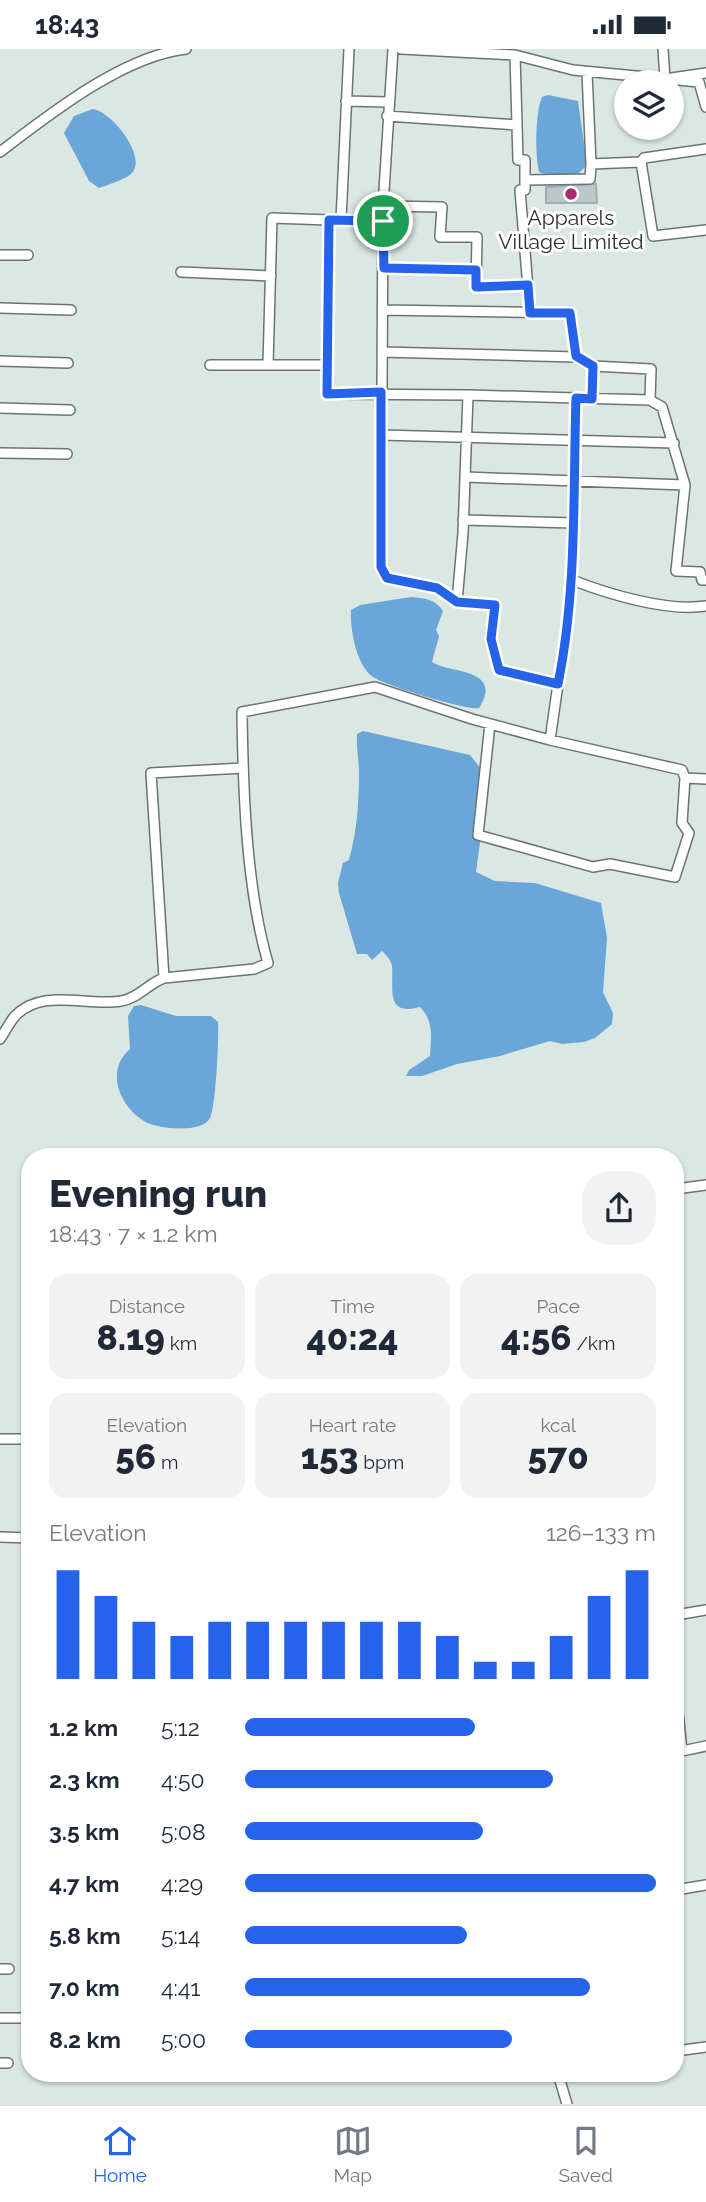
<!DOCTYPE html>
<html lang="en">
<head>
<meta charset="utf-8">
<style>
	body { margin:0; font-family:Raleway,sans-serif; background:#f2f2f3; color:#1f2937; height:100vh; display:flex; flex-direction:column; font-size:26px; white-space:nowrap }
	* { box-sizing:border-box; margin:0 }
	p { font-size:23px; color:#747a83 }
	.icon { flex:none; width:38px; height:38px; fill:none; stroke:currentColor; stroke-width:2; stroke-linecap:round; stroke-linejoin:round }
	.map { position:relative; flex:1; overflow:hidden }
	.panel { position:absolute; left:21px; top:1099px; width:663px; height:934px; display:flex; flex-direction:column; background:#fff; border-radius:28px; box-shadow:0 2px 5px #0004 }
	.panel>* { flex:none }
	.fabs { position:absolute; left:614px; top:21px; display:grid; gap:14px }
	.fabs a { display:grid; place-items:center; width:70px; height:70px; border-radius:50%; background:#fff; box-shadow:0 2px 5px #0004; font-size:35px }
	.pin { position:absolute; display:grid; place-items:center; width:60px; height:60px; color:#fff; margin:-30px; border:4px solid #fff; border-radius:50%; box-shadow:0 2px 7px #0007 }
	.round { display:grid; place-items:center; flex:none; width:74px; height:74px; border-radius:28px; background:#f2f2f3 }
	.headline { display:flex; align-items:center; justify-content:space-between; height:119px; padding:0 28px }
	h1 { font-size:38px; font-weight:800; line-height:52px }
	.metrics { display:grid; grid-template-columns:repeat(3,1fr); gap:10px; height:119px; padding:7px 28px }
	.metrics div { display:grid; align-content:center; border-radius:18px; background:#f2f2f3; text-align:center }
	.metrics b { font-size:35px; font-weight:800 }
	.metrics small { font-size:19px; font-weight:400 }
	.metrics p { font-size:19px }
	.chart { height:196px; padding:14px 28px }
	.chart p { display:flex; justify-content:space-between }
	.chart svg { width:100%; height:126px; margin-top:7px; stroke:#2563eb; stroke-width:6 }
	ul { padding:0 28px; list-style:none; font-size:23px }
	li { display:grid; grid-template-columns:112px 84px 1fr; align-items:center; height:52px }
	li i { height:18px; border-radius:9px; background:#2563eb }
	.status { display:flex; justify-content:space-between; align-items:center; height:49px; padding:0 35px; background:#fff; direction:ltr }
	.status svg { height:19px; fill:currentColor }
	.dock { display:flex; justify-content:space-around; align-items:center; height:98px; border-top:2px solid #e0e1e3; background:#fff; font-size:19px; color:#747a83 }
	.dock a { display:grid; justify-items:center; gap:4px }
	.dock .active { color:#2563eb }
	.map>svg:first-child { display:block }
	.water { fill:#6ba6d9 }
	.building { fill:#bac6c9; stroke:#a0acaf; stroke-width:2 }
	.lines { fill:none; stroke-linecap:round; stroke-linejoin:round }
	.street-casing { stroke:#6a7572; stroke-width:12 }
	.street { stroke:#fff; stroke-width:9 }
	.route-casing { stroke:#fff; stroke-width:14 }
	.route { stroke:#2563eb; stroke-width:9 }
	.poi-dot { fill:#ab2873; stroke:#fff; stroke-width:2.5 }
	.labels { text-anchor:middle; stroke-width:6; stroke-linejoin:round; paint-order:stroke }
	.poi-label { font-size:21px; fill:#2b302e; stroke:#fff }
</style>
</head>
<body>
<div class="status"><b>18:43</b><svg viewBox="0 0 49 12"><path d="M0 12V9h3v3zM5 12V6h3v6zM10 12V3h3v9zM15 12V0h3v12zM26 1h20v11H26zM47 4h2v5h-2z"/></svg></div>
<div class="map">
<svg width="706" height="2055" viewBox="0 0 706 2055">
	<rect width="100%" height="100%" fill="#dae7e3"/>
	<path class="water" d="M548,46L578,52L587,116L577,126L550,127L539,123C535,106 535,65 542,48Z
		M93,60C111,62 149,109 131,125C124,131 107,136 99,139L89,132L64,84L74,67Z
		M411,548C425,549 435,550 443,562L436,581L439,587L432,613C451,625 504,619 479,659C468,662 384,636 373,628C356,616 350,580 351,561L360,556Z
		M363,682L470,706L482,721L481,786L476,823L495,832L535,834L601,854L607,889L603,943L613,964L612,975L595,989L584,993L562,995L550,992L500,1007L457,1015L422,1027H406L409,1021L430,1007C431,988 434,972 420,958C384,968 394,937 392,917C391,911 386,906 382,902L372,911L367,905H357L339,844L338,834L343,814L349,811C357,783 359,752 359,723C359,711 356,698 357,685Z
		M141,956L176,967H211L218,973C219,988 216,1057 210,1069C202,1085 156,1080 144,1072C119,1057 105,1021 130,1000L128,967L134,957Z"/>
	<path class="building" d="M596,135L597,154H546V138Z"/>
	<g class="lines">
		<defs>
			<path id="street" d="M393,0L383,157L381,518L387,529L437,539L457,553
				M401,0L515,6
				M663,0L665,30L706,24
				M587,23L591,115
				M346,52L388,53
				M706,58L699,33L573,21L515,6L518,111H525V131L590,130L591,115L641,113L653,187L706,181
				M387,67L517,76
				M0,103C50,65 123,7 186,0
				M641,113L644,109L706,100
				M525,131V141H520L530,264
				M383,157L442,158L440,188H477L476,238L528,236
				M341,171L349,0
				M383,172L329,171L327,345L468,346
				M0,206H28
				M384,219L476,221
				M181,223L271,227
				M0,259L71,261
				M382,303L576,308L570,264L383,261
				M576,308L593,317L651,320L650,351
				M0,312L68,314
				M210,316H326
				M268,316L272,169L329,171
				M576,349L650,351L662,358L685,436L676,522L700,523L702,531H706
				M592,350L593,317
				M0,359L70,361
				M381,386L674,394
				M0,404L67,405
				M465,428L685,436
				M463,471L574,474
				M572,531C608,545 667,563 706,557
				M490,675L478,786L593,818L610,815L675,828L689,784L682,774L685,729
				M550,691L558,635L499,621L490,590L495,556L457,553L463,484L468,346L576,349C573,445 577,541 558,635
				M164,929L151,724L243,719
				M0,990C5,983 9,974 15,967C43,938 87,958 121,952C137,950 149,934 164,929L254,920L268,914C246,838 243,741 242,663L375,638L472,670L550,691L682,721L685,729L706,730
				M676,1140L706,1136
				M0,1390H30
				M0,1488L30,1489
				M676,1566L706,1561
				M676,1644L682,1702L706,1697
				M676,1841L706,1836
				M0,1920H9
				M0,1969H27
				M676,2002L706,1998
				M0,2014H8
				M558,2025L567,2055"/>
		</defs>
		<use href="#street" class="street-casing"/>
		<use href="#street" class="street"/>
	</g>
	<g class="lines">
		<defs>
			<path id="route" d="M329,171L383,172L384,219L476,221V238L528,236L530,264H570L576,307L593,317L592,350L576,349C573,445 577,541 558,635L499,621L491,590L495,556L457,553L437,539L387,529L381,518V343L327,345Z"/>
		</defs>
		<use href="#route" class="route-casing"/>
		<use href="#route" class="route"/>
	</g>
	<circle class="poi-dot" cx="571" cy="145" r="7"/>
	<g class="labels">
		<g class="poi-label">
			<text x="571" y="176">Apparels<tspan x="571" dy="24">Village Limited</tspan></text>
		</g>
	</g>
</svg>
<div class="fabs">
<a><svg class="icon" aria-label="layers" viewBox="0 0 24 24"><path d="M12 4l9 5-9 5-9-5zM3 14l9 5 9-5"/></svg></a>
</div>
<div class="pin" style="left:383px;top:172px;background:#1e9e55"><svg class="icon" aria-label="arrive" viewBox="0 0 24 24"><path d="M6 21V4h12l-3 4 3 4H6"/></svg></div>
<section class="panel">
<div class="headline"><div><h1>Evening run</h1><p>18:43 · 7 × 1.2 km</p></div><a class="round"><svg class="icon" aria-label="share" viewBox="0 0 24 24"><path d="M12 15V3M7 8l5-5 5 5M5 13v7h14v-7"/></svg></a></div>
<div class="metrics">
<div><p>Distance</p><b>8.19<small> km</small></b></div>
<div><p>Time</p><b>40:24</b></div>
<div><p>Pace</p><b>4:56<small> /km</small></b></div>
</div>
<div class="metrics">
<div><p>Elevation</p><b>56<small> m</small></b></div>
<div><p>Heart rate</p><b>153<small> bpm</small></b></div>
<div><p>kcal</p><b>570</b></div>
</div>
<div class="chart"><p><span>Elevation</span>126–133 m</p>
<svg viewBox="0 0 160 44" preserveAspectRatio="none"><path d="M5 44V6M15 44V15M25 44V24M35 44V29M45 44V24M55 44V24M65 44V24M75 44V24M85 44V24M95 44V24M105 44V29M115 44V38M125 44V38M135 44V29M145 44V15M155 44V6"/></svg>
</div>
<ul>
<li><b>1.2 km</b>5:12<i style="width:56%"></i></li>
<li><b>2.3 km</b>4:50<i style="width:75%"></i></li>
<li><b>3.5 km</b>5:08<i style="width:58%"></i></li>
<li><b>4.7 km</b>4:29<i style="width:100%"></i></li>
<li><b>5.8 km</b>5:14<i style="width:54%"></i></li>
<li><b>7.0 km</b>4:41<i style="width:84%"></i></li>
<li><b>8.2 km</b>5:00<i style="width:65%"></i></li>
</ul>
</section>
</div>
<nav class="dock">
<a class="active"><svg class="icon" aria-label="home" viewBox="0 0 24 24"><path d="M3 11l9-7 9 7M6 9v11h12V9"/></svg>Home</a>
<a><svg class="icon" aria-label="map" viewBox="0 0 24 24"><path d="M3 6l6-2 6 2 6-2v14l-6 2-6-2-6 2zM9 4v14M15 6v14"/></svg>Map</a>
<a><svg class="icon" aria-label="saved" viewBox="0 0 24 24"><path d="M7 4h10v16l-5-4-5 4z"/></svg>Saved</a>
</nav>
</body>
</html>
